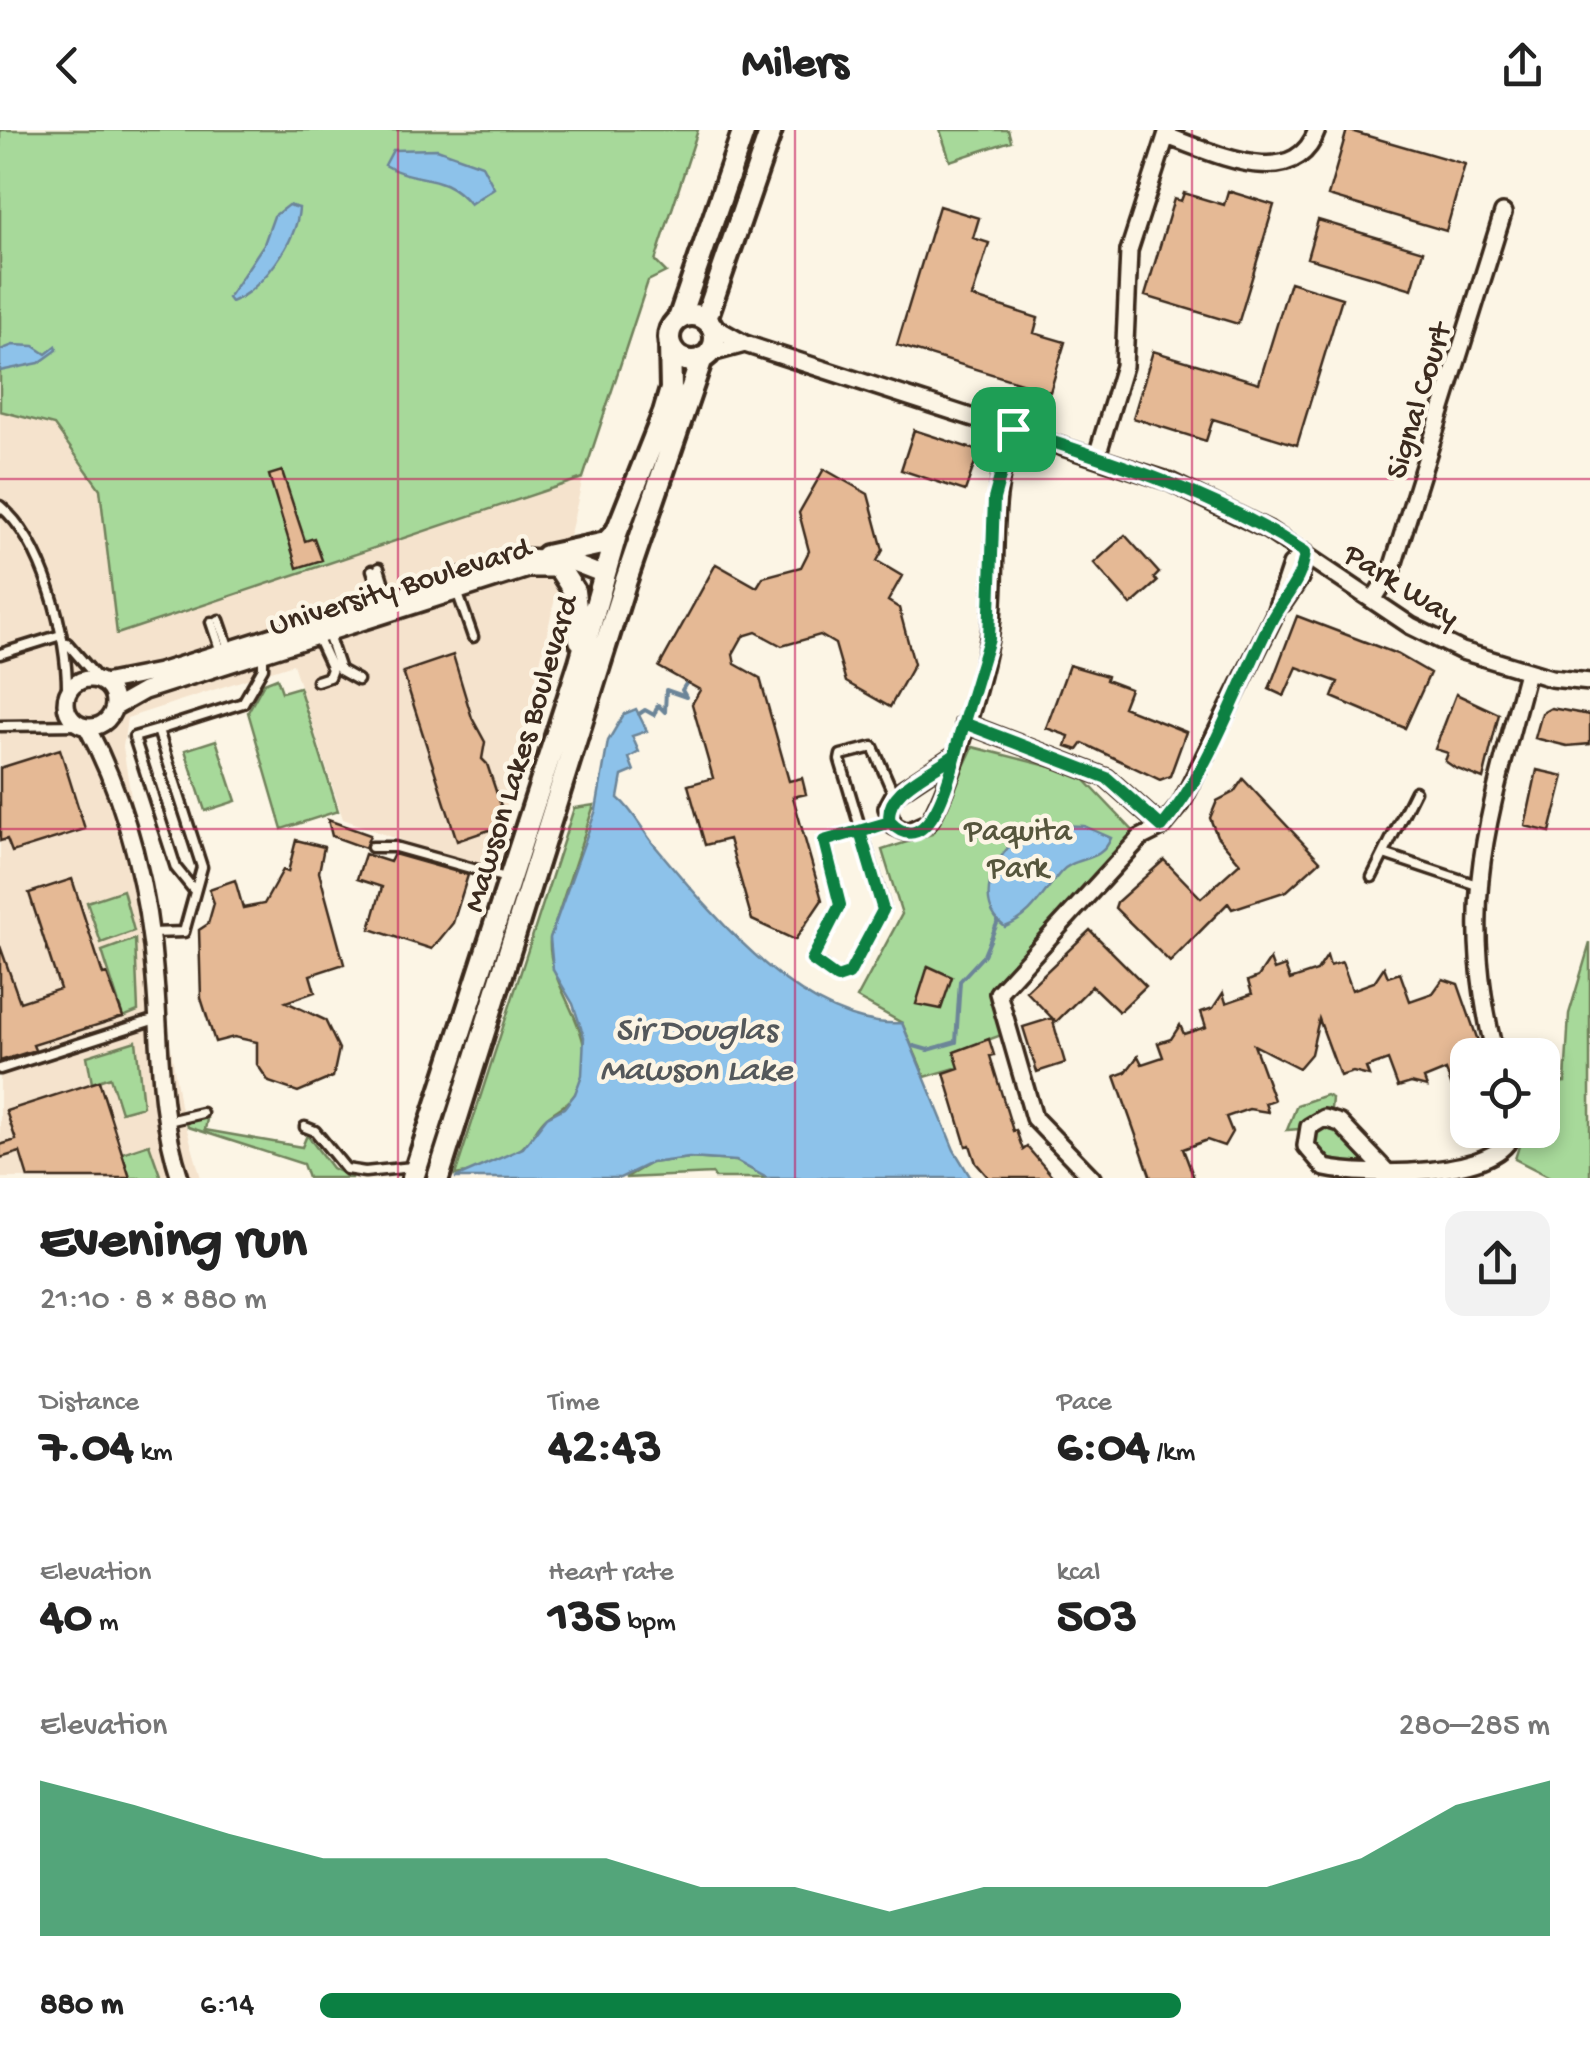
<!DOCTYPE html>
<html lang="en">
<head>
<meta charset="utf-8">
<style>
	body { margin:0; font-family:"Gochi Hand",sans-serif; background:#f2f2f2; color:#222; height:100vh; display:flex; flex-direction:column; font-size:38px; white-space:nowrap }
	* { box-sizing:border-box; margin:0 }
	p { font-size:32px; color:#767676 }
	.icon { flex:none; width:55px; height:55px; fill:none; stroke:currentColor; stroke-width:2; stroke-linecap:round; stroke-linejoin:round }
	.map { position:relative; height:1048px; overflow:hidden }
	.drawer { display:flex; flex-direction:column; background:#fff; flex:1 }
	.drawer>* { flex:none }
	.fabs { position:absolute; left:1450px; top:908px; display:grid; gap:20px }
	.fabs a { display:grid; place-items:center; width:110px; height:110px; border-radius:20px; background:#fff; box-shadow:0 5px 15px #0003; font-size:50px }
	.pin { position:absolute; display:grid; place-items:center; width:85px; height:85px; color:#fff; margin:-42px; border-radius:20px; box-shadow:0 5px 15px #0006 }
	.round { display:grid; place-items:center; flex:none; width:105px; height:105px; border-radius:20px; background:#f2f2f2 }
	.headline { display:flex; align-items:center; justify-content:space-between; height:170px; padding:0 40px }
	h1 { font-size:55px; font-weight:700; line-height:75px }
	.metrics { display:grid; grid-template-columns:repeat(3,1fr); gap:15px; height:170px; padding:10px 40px }
	.metrics div { display:grid; align-content:center }
	.metrics b { font-size:50px; font-weight:700 }
	.metrics small { font-size:28px; font-weight:400 }
	.metrics p { font-size:28px }
	.chart { height:280px; padding:20px 40px }
	.chart p { display:flex; justify-content:space-between }
	.chart svg { width:100%; height:180px; margin-top:10px; fill:#0b8043; opacity:.7 }
	ul { padding:0 40px; list-style:none; font-size:32px }
	li { display:grid; grid-template-columns:160px 120px 1fr; align-items:center; height:75px }
	li i { height:25px; border-radius:12px; background:#0b8043 }
	header { display:flex; justify-content:space-between; align-items:center; height:130px; padding:0 40px; background:#fff; font-size:45px; font-weight:700 }
	.map>svg:first-child { display:block }
	.built { fill:#f5e3cd }
	.green { fill:#a7d99a; stroke:#71825c; stroke-width:2.5 }
	.water { fill:#8dc2ea; stroke:#6c8598; stroke-width:2.5 }
	.lines { fill:none; stroke-linecap:round; stroke-linejoin:round }
	.stream { stroke:#6c8598; stroke-width:4 }
	.building { fill:#e5b995; stroke:#3b2a1e; stroke-width:2.5 }
	.service-casing { stroke:#3b2a1e; stroke-width:15 }
	.minor-casing { stroke:#3b2a1e; stroke-width:22 }
	.tertiary-casing { stroke:#3b2a1e; stroke-width:28 }
	.service { stroke:#fcf5e5; stroke-width:8 }
	.minor { stroke:#fcf5e5; stroke-width:15 }
	.tertiary { stroke:#fcf5e5; stroke-width:20 }
	.route-casing { stroke:#fff; stroke-width:20 }
	.route { stroke:#0b8043; stroke-width:12 }
	.grid { fill:none; stroke:#c2185b; stroke-width:2.5; stroke-opacity:0.55 }
	.labels { text-anchor:middle; stroke-width:9; stroke-linejoin:round; paint-order:stroke }
	.street-label { font-size:32px; fill:#3b2a1e; stroke:#fcf5e5 }
	.park-label { font-size:32px; fill:#56563d; stroke:#fcf5e5 }
	.water-label { font-size:35px; font-style:italic; fill:#54585b; stroke:#fcf5e5 }
</style>
</head>
<body>
<header><svg class="icon" aria-label="back" viewBox="0 0 24 24"><path d="M15 5l-7 7 7 7"/></svg>Milers<svg class="icon" aria-label="share" viewBox="0 0 24 24"><path d="M12 15V3M7 8l5-5 5 5M5 13v7h14v-7"/></svg></header>
<div class="map">
<svg width="1590" height="1048" viewBox="0 0 1590 1048">
	<rect width="100%" height="100%" fill="#fcf5e5"/>
	<filter id="ink" filterUnits="userSpaceOnUse"><feTurbulence type="fractalNoise" baseFrequency=".01" numOctaves="2"/><feDisplacementMap in="SourceGraphic" scale="20" xChannelSelector="R" yChannelSelector="G"/><feConvolveMatrix kernelMatrix="1 2 1 2 8 2 1 2 1" color-interpolation-filters="sRGB"/></filter>
	<g filter="url(#ink)">
		<path class="built" d="M0,281L54,295L100,360L117,504L583,348L491,744L343,689L293,534L127,588L123,617L180,975L201,1048H0Z"/>
		<path class="green" d="M0,0H698L655,131L666,142L648,151L583,348L117,504L100,359L54,295L0,281Z
			M940,0H1008L1011,11L950,31Z
			M277,548L282,562L299,557L338,681L282,699L248,582L264,553Z
			M216,610L236,671L205,681L185,620Z
			M973,617L1079,644L1140,708L1000,859L1007,903L955,922L959,937L925,947L902,893L857,868L902,784L882,720L932,704Z
			M594,675L550,809C546,863 609,906 575,964C567,977 555,979 545,989C538,996 533,1006 526,1014C510,1032 478,1042 455,1045L574,678Z
			M123,760L134,801L101,813L87,772Z
			M135,809L138,881L123,887L102,821Z
			M1590,813V1048H1552L1515,1029L1524,1000H1542L1543,954L1565,952L1569,884Z
			M136,911L143,976L121,982L110,947L92,953L87,926Z
			M1326,965L1332,968L1331,979L1311,985L1299,999L1287,1000L1297,975Z
			M191,988L207,989L205,1000L302,1017L307,1005L332,1038L352,1048H308L303,1034L188,997L186,990Z
			M1325,996L1333,997L1366,1034L1324,1030L1314,1018L1313,1005Z
			M149,1014L161,1048H130L122,1023Z
			M689,1028L736,1031L767,1048H715L713,1044L625,1048L651,1033Z"/>
		<path class="water" d="M437,19L482,35L494,58L470,74C443,40 415,54 385,35L393,20Z
			M288,75L299,78C297,111 262,160 231,172L228,168L264,114L274,86Z
			M13,215L34,216L46,224L56,216L57,220L39,233L0,241V220Z
			M636,579L647,601L632,606L639,622L629,628L634,641L622,646L618,668C634,681 641,699 655,716C712,784 804,899 902,893L954,1020L971,1048H767L736,1031L689,1028L651,1033L620,1048H455L523,1018L547,987L564,978L575,964L582,945L584,907L573,874L553,840L550,808L596,680L608,611L624,584Z
			M1055,695L1084,696L1111,708C1101,734 1076,725 1061,742C1042,764 1033,786 1005,797C974,774 992,729 1018,708C1028,700 1043,698 1055,695Z"/>
		<g class="lines">
			<path class="stream" d="M639,584L645,580L654,585L658,575L665,582L666,560L686,567L682,560L687,552
				M914,916L928,920L956,912L960,851L984,825L998,791"/>
		</g>
		<path class="building" d="M1347,0L1465,34L1446,101L1328,66Z
			M1228,61L1274,75L1238,194L1145,166L1174,69L1181,71L1184,63L1224,75Z
			M939,76L979,88L973,108L989,113L972,167L1038,188L1034,203L1065,212L1050,262L897,215Z
			M1318,90L1423,121L1412,159L1307,128Z
			M1290,152L1342,168L1297,315L1213,289L1206,311L1133,288L1153,221L1259,253Z
			M914,300L979,321L965,361L901,340Z
			M824,339L868,364L883,420L877,431L902,446L888,471L899,478L914,534L890,577L846,552L835,514L820,505L782,516L756,502L743,506L733,524L735,534L760,548L789,651L802,648L806,664L793,667L822,770L795,810L752,790L729,709L705,715L688,655L713,648L692,574L700,560L659,537L716,434L757,457L763,447L801,437L809,421L799,383Z
			M282,341L305,411L314,408L322,430L297,438L269,345Z
			M1125,405L1159,443L1154,448L1157,452L1131,475L1094,433Z
			M1297,486L1397,524L1430,543L1405,598L1332,567L1338,552L1297,537L1284,566L1269,559Z
			M453,525L472,588L485,612L482,629L487,634L507,694L457,711L403,542Z
			M1069,535L1107,546L1106,550L1130,559L1123,577L1186,602L1170,646L1160,650L1083,613L1078,620L1066,616L1069,606L1046,598Z
			M1456,564L1499,584L1483,649L1455,638L1445,631L1448,623L1435,619Z
			M1551,578L1590,585V614L1567,616L1535,608L1542,583Z
			M60,619L85,699L12,722L7,709L0,711V638Z
			M1537,640L1564,646L1550,702L1525,696Z
			M1243,649L1320,731L1287,761L1232,779L1228,773L1170,832L1115,778L1117,772L1164,730L1201,768L1240,733L1217,706L1210,688L1217,671L1234,662Z
			M328,690L370,705L365,718L332,706Z
			M296,710L324,717L319,742L344,834L310,845L315,862L286,872L325,890L339,919L333,947L298,962L269,952L257,934V912L234,907L215,912L201,868L199,800L208,794L214,773L209,759L235,750L243,778L264,774L283,740L288,742Z
			M365,724L390,732L394,724L468,745L453,793L432,819L370,799L382,757L357,749Z
			M72,749L103,845L107,844L123,887L33,915L35,920L0,931V816L20,872L60,859L29,763Z
			M1090,800L1146,856L1119,882L1092,856L1056,892L1026,861Z
			M1327,826L1330,836L1342,832L1352,860L1374,852L1384,837L1388,847L1400,843L1410,871L1433,863L1443,849L1458,854L1483,925H1468V965L1456,969L1446,940L1424,949L1427,957L1411,953L1398,957L1388,930L1366,938L1369,946L1353,942L1340,946L1319,889L1311,924L1299,938L1254,915L1274,970L1265,973L1268,982L1249,979L1226,987L1232,1002L1224,1016L1207,1010L1183,1019L1194,1048H1151L1115,946L1126,942L1138,926L1142,934L1163,927L1158,913L1171,909L1180,895L1184,904L1206,897L1201,882L1213,878L1223,863L1226,873L1252,864L1248,851L1258,847L1270,829L1274,840L1285,836L1290,850L1317,841Z
			M928,836L952,847L941,879L916,874Z
			M1052,888L1065,933L1037,942L1023,897Z
			M989,909L994,925L990,926L1013,1001L1016,1000L1023,1020L1027,1017L1054,1048H989L976,1033L970,1015L966,1016L944,943L959,938L954,922Z
			M99,951L130,1048H28L20,1022L0,1028V1015L16,1010L6,981Z"/>
		<g class="lines">
			<defs>
				<path id="service" d="M0,376C44,412 68,507 67,562
					M379,438L388,467
					M372,440L382,471
					M457,461L473,507
					M219,490L229,519
					M211,492L221,522
					M333,504L330,510L340,540L358,550
					M67,513L100,551
					M0,524L61,505
					M317,551L329,547L332,539L318,509
					M0,596L79,595
					M158,600L134,607L176,738L193,759
					M890,692L824,711L840,775L812,829L837,848L849,843L883,780V774L840,630L841,625L873,617L894,665
					M372,717H395L506,748
					M1384,724L1477,755
					M1372,747L1415,661
					M151,803L184,802L202,737L158,600L243,573L263,538V526
					M0,939L156,889
					M168,991L202,983
					M305,997L315,1001L346,1039L365,1042L412,1037"/>
				<path id="minor" d="M1166,6C1211,21 1294,65 1317,0
					M711,195L745,214L1168,351L1268,400L1411,496L1462,521L1551,548L1590,552
					M708,224L745,214
					M1097,326L1124,236L1129,121L1168,0
					M1373,470L1391,442L1503,83
					M1283,473L1300,448L1305,423
					M66 573a24 24 0 1 1 48 0a24 24 0 1 1-48 0Z
					M103,553L159,542L522,427L563,429L604,445
					M114,578L144,561L528,439H562
					M964,593L1107,648L1162,697
					M87,597C128,674 149,763 155,849C161,918 158,981 180,1048
					M956,624L894,665L887,678L894,696L907,702L929,692C952,654 988,533 992,488C998,417 989,370 1013,299
					M1495,925C1457,770 1488,690 1527,542
					M1386,1041L1340,993L1324,988L1309,997L1306,1016L1325,1038C1364,1047 1507,1048 1512,1000
					M1092,1048L1034,988L998,863L1140,708L1162,697L1181,674L1274,486L1291,435L1305,423"/>
				<path id="tertiary" d="M669 208a23 23 0 1 1 46 0a23 23 0 1 1-46 0Z
					M679,189L744,0
					M706,189L771,0
					M546,426L606,413L617,401
					M559,438L574,461L580,510
					M413,1048L580,532L617,401L664,283L671,259L670,215
					M438,1048L625,453L702,228"/>
			</defs>
			<use href="#service" class="service-casing"/>
			<use href="#minor" class="minor-casing"/>
			<use href="#tertiary" class="tertiary-casing"/>
			<use href="#service" class="service"/>
			<use href="#minor" class="minor"/>
			<use href="#tertiary" class="tertiary"/>
		</g>
	</g>
	<g class="lines" filter="url(#ink)">
		<defs>
			<path id="route" d="M1013,299L994,369L989,509L956,618V624C933,642 882,661 890,692L824,711L840,775L812,830L837,848L849,844L883,780L860,702L890,692C935,739 957,617 964,593L1107,648L1162,697C1211,639 1236,559 1271,491C1284,466 1302,452 1305,422C1214,363 1115,332 1013,299"/>
		</defs>
		<use href="#route" class="route-casing"/>
		<use href="#route" class="route"/>
	</g>
	<path class="grid" d="M398,0V1048M795,0V1048M1192,0V1048M0,349H1590M0,699H1590"/>
	<g class="labels">
		<g class="street-label">
			<text transform="translate(1416 270) rotate(-73)" y="11">Signal Court</text>
			<text transform="translate(1403 453) rotate(32)" y="11">Park Way</text>
			<text transform="translate(399 454) rotate(-17)" y="11">University Boulevard</text>
			<text transform="translate(518 623) rotate(-73)" y="11">Mawson Lakes Boulevard</text>
		</g>
		<g class="park-label">
			<text x="1018" y="709">Paquita<tspan x="1018" dy="37">Park</tspan></text>
		</g>
		<g class="water-label">
			<text x="696" y="909">Sir Douglas<tspan x="696" dy="40">Mawson Lake</tspan></text>
		</g>
	</g>
</svg>
<div class="fabs">
<a><svg class="icon" aria-label="locate" viewBox="0 0 24 24"><circle cx="12" cy="12" r="6"/><path d="M12 2v4M12 18v4M2 12h4M18 12h4"/></svg></a>
</div>
<div class="pin" style="left:1013px;top:299px;background:#1e9e55"><svg class="icon" aria-label="arrive" viewBox="0 0 24 24"><path d="M6 21V4h12l-3 4 3 4H6"/></svg></div>
</div>
<section class="drawer">
<div class="headline"><div><h1>Evening run</h1><p>21:10 · 8 × 880 m</p></div><a class="round"><svg class="icon" aria-label="share" viewBox="0 0 24 24"><path d="M12 15V3M7 8l5-5 5 5M5 13v7h14v-7"/></svg></a></div>
<div class="metrics">
<div><p>Distance</p><b>7.04<small> km</small></b></div>
<div><p>Time</p><b>42:43</b></div>
<div><p>Pace</p><b>6:04<small> /km</small></b></div>
</div>
<div class="metrics">
<div><p>Elevation</p><b>40<small> m</small></b></div>
<div><p>Heart rate</p><b>135<small> bpm</small></b></div>
<div><p>kcal</p><b>503</b></div>
</div>
<div class="chart"><p><span>Elevation</span>280–285 m</p>
<svg viewBox="0 0 160 44" preserveAspectRatio="none"><path d="M0 44V6L10 12L20 19L30 25L40 25L50 25L60 25L70 32L80 32L90 38L100 32L110 32L120 32L130 32L140 25L150 12L160 6V44z"/></svg>
</div>
<ul>
<li><b>880 m</b>6:14<i style="width:70%"></i></li>
</ul>
</section>
</body>
</html>
